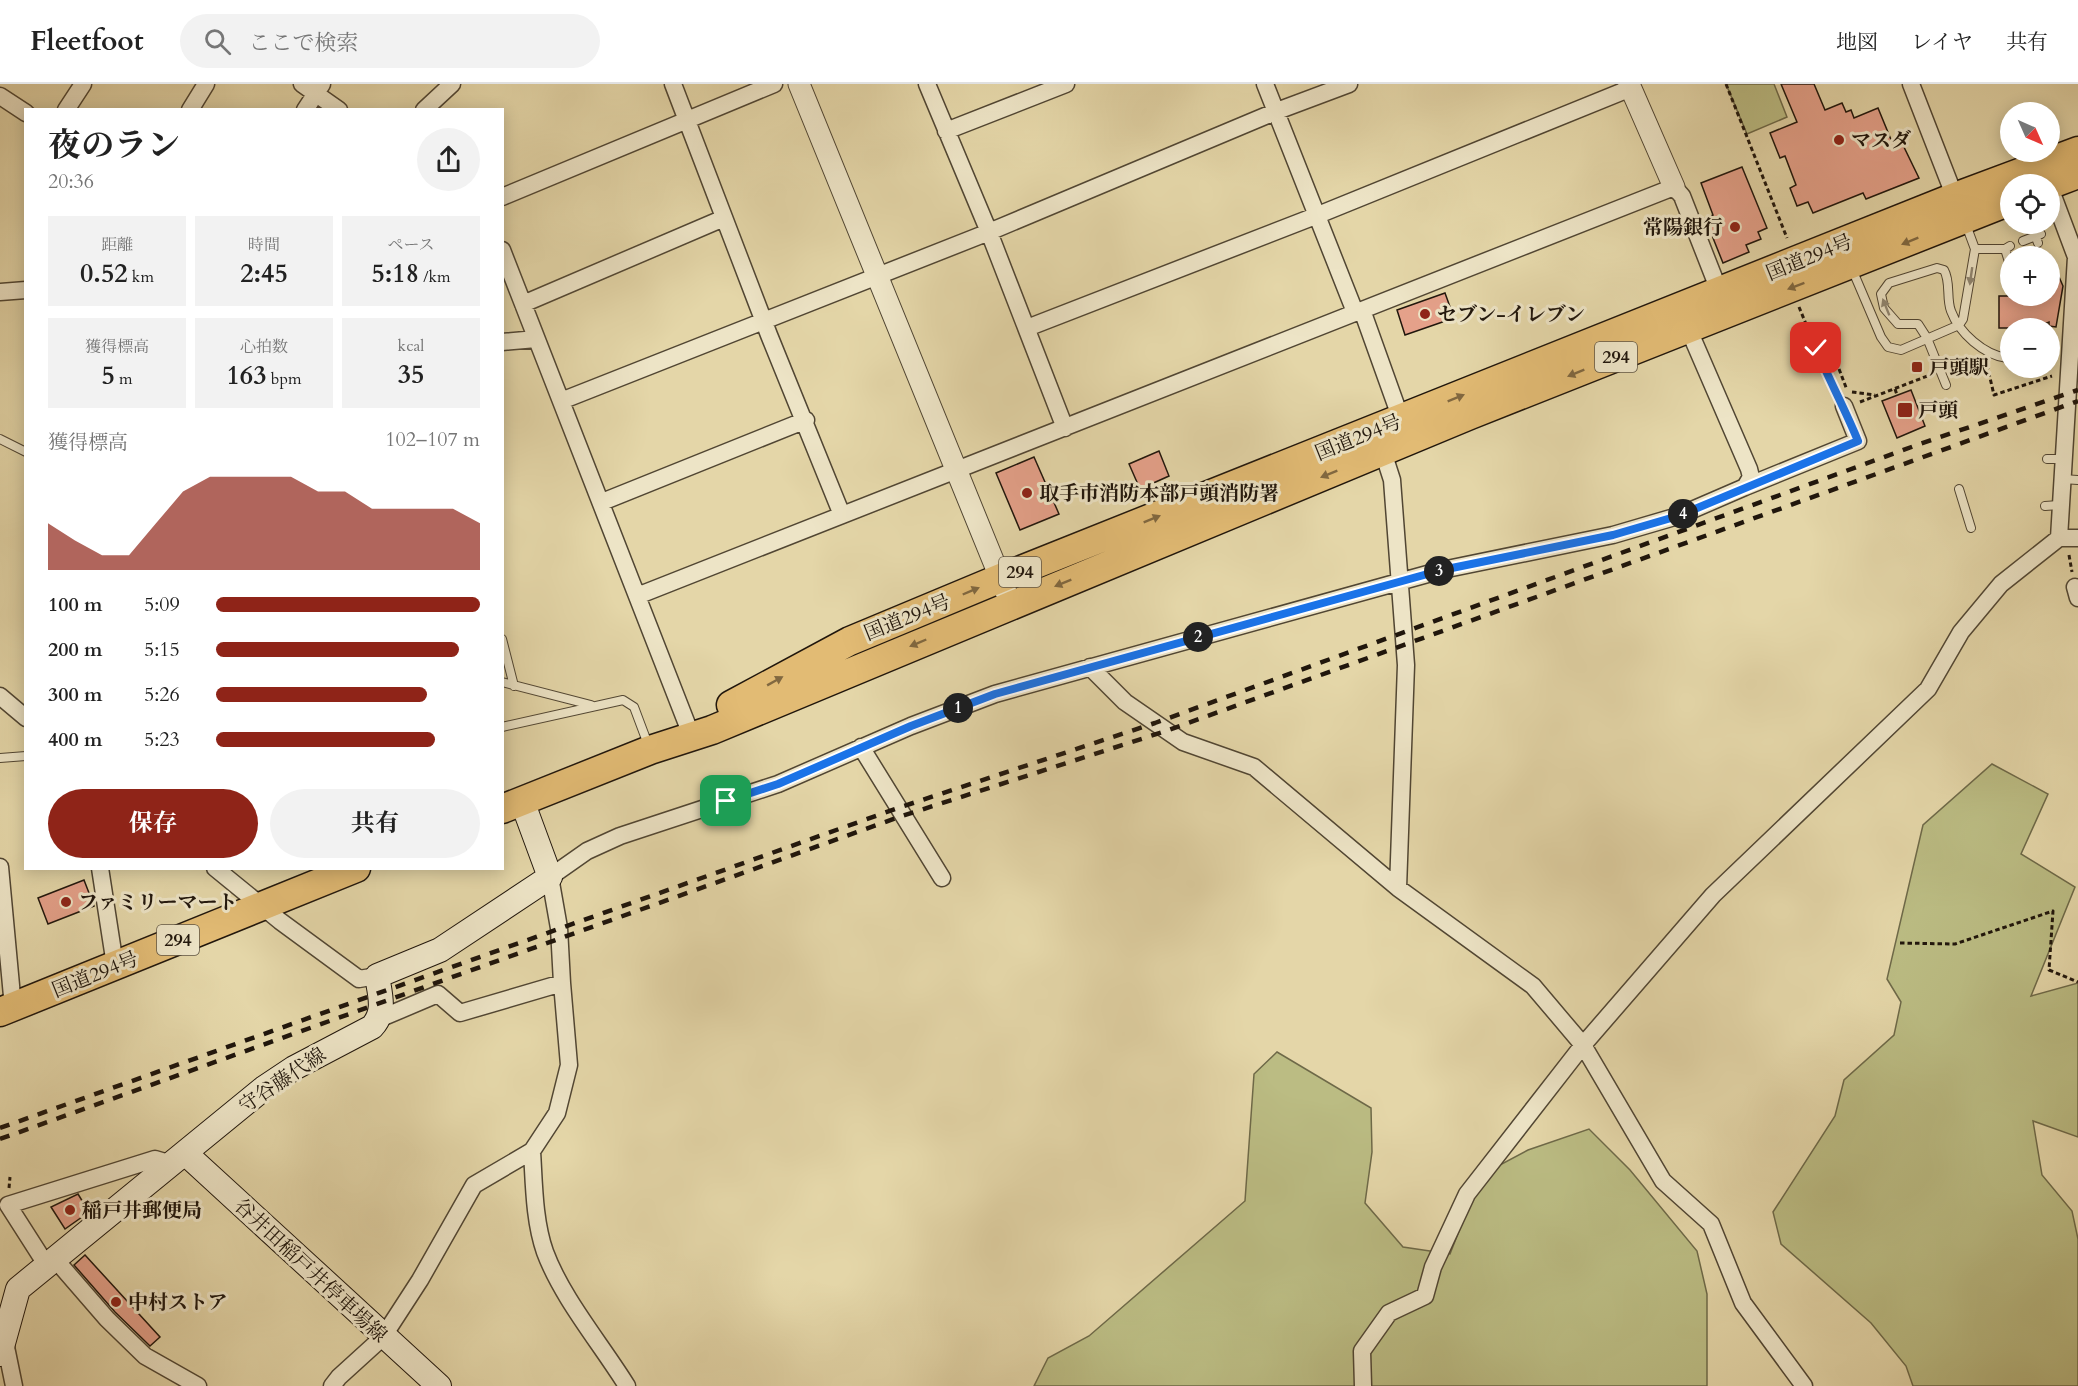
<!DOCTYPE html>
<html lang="ja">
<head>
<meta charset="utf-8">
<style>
	body { margin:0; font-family:Cardo,"Noto Serif JP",serif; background:#f2f2f2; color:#222; height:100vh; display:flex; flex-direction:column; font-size:22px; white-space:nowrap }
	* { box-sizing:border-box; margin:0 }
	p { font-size:20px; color:#767676 }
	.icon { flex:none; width:33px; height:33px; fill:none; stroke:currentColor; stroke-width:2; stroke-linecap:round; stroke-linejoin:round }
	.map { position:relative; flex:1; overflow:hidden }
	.panel { position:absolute; left:24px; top:24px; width:480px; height:762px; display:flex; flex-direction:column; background:#fff; border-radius:0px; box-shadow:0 3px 15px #0003 }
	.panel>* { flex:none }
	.needle { width:39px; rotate:135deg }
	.buttons { position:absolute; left:2000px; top:18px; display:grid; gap:12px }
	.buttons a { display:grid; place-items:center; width:60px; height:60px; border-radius:50%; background:#fff; box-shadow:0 3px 15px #0003; font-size:30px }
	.pin { position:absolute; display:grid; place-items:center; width:51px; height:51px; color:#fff; margin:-26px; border-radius:12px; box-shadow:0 3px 9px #0006 }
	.km { position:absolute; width:30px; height:30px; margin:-15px; border-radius:50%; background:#222; color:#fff; font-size:16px; line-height:30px; text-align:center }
	.round { display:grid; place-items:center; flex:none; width:63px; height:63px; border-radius:32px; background:#f2f2f2 }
	.summary { display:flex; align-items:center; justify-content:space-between; height:102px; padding:0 24px }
	h1 { font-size:33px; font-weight:700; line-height:45px }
	.metrics { display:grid; grid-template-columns:repeat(3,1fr); gap:9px; height:102px; padding:6px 24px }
	.metrics div { display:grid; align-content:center; border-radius:0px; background:#f2f2f2; text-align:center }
	.metrics b { font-size:26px; font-weight:700 }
	.metrics small { font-size:16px; font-weight:400 }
	.metrics p { font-size:16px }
	.chart { height:168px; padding:12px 24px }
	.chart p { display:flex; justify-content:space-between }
	.chart svg { width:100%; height:108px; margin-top:6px; fill:#8f2418; opacity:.7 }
	.primary-button { display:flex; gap:12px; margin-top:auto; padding:12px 24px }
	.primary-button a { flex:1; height:69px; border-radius:36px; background:#8f2418; color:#fff; font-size:24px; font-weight:700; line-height:69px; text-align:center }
	.primary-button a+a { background:#f2f2f2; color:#222 }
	ul { padding:0 24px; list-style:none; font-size:20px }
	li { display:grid; grid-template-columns:96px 72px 1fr; align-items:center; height:45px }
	li i { height:15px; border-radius:8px; background:#8f2418 }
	header { display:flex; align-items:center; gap:36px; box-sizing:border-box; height:84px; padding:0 30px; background:#fff; border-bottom:2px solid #e0e0e0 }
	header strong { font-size:28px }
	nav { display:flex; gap:33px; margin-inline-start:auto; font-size:21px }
	.search { width:420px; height:54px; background:#f2f2f2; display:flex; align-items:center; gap:15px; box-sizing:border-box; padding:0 21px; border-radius:33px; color:#767676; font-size:22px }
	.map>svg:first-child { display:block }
	.green { fill:#bbbc83; stroke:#6e6948; stroke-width:1.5 }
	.building { fill:#e5a18a; stroke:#20160c; stroke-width:1.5 }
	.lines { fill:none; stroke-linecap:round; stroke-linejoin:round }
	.service-casing { stroke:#514633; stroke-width:10 }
	.minor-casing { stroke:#514633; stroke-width:19 }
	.tertiary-casing { stroke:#514633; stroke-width:23 }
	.secondary-casing { stroke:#20160c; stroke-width:26 }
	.trunk-casing { stroke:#20160c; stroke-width:31 }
	.path { stroke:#20160c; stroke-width:3; stroke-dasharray:4.5 3; stroke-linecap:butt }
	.service { stroke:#ede4c6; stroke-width:8 }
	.minor { stroke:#ede4c6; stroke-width:16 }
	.tertiary { stroke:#ede4c6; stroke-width:21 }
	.secondary { stroke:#ede4c6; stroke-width:24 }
	.trunk { stroke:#e2bb74; stroke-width:28 }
	.rail { stroke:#20160c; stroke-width:4.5; stroke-dasharray:10 10; stroke-linecap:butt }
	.oneway { fill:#816840 }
	.oneway2 { fill:#918772 }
	.route-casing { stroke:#fff; stroke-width:12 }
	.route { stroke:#1a73e8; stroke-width:8 }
	.poi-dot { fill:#8f2418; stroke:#ede4c6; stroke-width:2 }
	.labels { text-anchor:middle; stroke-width:6; stroke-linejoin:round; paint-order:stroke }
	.shield { fill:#ede4c6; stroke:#5e5444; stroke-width:1.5 }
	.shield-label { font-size:18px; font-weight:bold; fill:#20160c }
	.poi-label { font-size:20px; font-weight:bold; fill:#20160c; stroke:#ede4c6; text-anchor:start }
	.street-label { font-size:20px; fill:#20160c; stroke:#ede4c6 }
</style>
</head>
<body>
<header>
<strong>Fleetfoot</strong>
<div class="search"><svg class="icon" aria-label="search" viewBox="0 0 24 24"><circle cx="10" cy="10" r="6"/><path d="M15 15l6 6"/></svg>ここで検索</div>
<nav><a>地図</a><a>レイヤ</a><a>共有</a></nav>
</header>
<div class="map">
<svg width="2078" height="1302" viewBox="0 0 2078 1302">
	<rect width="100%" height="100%" fill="#e4d6a8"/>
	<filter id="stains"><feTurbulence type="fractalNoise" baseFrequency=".00333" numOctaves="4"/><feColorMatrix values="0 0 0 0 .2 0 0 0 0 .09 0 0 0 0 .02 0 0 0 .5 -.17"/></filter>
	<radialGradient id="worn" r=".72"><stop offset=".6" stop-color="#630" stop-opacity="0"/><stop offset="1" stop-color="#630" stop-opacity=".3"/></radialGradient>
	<path class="green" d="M1726,0H1774L1787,33L1747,50Z
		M1992,680L2048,710L2021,770L2075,803L2031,912L2078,899V1053L2033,1037L2042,1091L2072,1127L2078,1155V1302H1913L1906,1282L1871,1239L1781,1160L1773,1128L1835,1032L1844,996L1894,951L1901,918L1887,895L1923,741Z
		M1277,968L1371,1024L1372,1068L1365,1119L1403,1163L1450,1170L1481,1091L1528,1066L1589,1045L1630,1086L1697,1167L1707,1210V1302H1034L1048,1274L1089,1252L1245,1117L1254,990Z"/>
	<path class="building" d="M1781,0H1814L1825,26L1842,19L1846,28L1851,26L1854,34L1878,24L1892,58L1900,55L1919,94L1866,115L1863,109L1813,129L1808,118L1797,122L1790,104L1796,101L1785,72L1780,74L1770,49L1797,38Z
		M1742,83L1767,144L1758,148L1761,155L1746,161L1749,168L1723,179L1705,134L1713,131L1701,99Z
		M2049,170L2063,202L2056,243L2049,242V238L2044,240L2045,244H1999V212H2049Z
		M1445,209L1454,234L1405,251L1397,226Z
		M1911,306L1925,342L1897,354L1882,317Z
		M1159,367L1169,392L1140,405L1129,380Z
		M1034,373L1059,430L1020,446L996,389Z
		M84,796L94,822L48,840L38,814Z
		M78,1110L89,1128L65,1145L51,1123Z
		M85,1171L160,1253L150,1262L115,1228L74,1181Z"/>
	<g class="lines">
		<defs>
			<path id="service" d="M2031,140L2038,159
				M2023,157L2041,150
				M1975,165H2005L2010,162
				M2005,165L2010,181
				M1852,185L1881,253L1888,263L1901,266L1959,241L1963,235L1975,165L1965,138
				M1946,301L1927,254L1918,240H1898L1884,224L1881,210L1889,199L1937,184L1944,186C1951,198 1946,214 1951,227C1959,249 1984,271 2007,274
				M0,355L26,368
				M2047,375H2064
				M2062,395L2078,396
				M1959,405L1971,444
				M2045,422L2059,421
				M502,555L514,602
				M502,598L591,621
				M502,643L623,616L634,623L649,663
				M0,674L26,672"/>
			<path id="minor" d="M302,0L339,26
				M673,0L769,251L842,431
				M927,0L989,148L1065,344
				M1265,0L1355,228
				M1911,0L1958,121
				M0,12L26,29
				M66,26L83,0
				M190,26L206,0
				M305,26L322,0
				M424,26L452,0
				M946,47L1066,0
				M2049,101L2076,173L2059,454H2078
				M502,113L774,0
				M502,166L692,653
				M0,208L26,206
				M523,220L724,134
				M1362,226L1401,335
				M1027,244L1318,131L1631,4
				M502,258L536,255
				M561,317L989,148L1277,27L1349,0
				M1383,368L1392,396L1406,581L1398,804
				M1745,403L1858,357L1844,322
				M602,418L806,336
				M2075,503L2078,514
				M637,512L1674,103L1682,112L1720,209
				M1090,583L1125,618L1183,658L1254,683L1398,804L1533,902L1583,961L1663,1097L1711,1140L1743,1219L1804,1302
				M0,612L26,634
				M861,663L942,794
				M0,783L13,923
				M100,784L115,881
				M215,784L280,837L359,895L377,892
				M562,899L559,844L550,793L587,767L620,752L778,700L911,642L995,610L1442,486L1613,451L1678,432L1745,403L1751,393L1749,385L1685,237
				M532,1067C534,1099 534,1137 545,1168C562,1214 601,1260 627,1302
				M55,1175L107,1235L145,1272L198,1302
				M47,1182L8,1121L155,1075L172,1080
				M5,1258L14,1302
				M332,1302L339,1293L383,1253L420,1196L474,1101L532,1067L557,1029L569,981L562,899L460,929L438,910L379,935
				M1363,1302L1362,1267L1389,1229L1425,1212L1433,1183L1467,1110L1583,961L1713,811L1928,605L1961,548L2001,500L2059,454"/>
			<path id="tertiary" d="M799,0L1006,508
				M1629,0L1674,103"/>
			<path id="secondary" d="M185,1069L439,1302
				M0,1270L18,1205L264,1004L294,984L372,943C386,928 380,911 377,892L440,866L550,793L522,717"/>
			<path id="trunk" d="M2049,101L2078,90
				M731,621L850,557L1001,494L1955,113L2078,67
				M502,725L650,666L712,646L1470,331L2010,117
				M0,928L356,784"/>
		</defs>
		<use href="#service" class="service-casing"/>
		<use href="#minor" class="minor-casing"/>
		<use href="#tertiary" class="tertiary-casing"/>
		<use href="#secondary" class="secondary-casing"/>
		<use href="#trunk" class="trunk-casing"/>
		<path class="path" d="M1726,0L1787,154
			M1799,223L1835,311
			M1823,243L1847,306
			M1987,281L1994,311L2052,292
			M1950,283L1974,274
			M1895,305L1897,311
			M1852,308L1875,311
			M1860,318L1930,291
			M2069,471L2072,488
			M1900,859L1955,860L2053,827L2049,886L2078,898
			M9,1104L10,1093"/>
		<use href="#service" class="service"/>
		<use href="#minor" class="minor"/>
		<use href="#tertiary" class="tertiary"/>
		<use href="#secondary" class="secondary"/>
		<use href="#trunk" class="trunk"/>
		<path class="rail" d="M0,1044L898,724L1155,639L1917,361L2078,306
			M0,1055L902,732L1166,647L2078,317"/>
	</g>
	<defs><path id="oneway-solid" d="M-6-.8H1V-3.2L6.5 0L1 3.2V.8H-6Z" transform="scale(1.5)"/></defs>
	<g class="oneway">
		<use href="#oneway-solid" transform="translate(1910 157) rotate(158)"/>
		<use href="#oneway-solid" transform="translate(1796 202) rotate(159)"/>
		<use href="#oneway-solid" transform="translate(1576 289) rotate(158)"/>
		<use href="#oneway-solid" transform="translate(1456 314) rotate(-22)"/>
		<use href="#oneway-solid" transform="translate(1329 390) rotate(158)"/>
		<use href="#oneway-solid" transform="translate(1152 435) rotate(-22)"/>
		<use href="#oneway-solid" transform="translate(1063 499) rotate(158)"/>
		<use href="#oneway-solid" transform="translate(971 507) rotate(-23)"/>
		<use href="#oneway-solid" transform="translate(918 559) rotate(157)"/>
		<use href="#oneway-solid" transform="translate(775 597) rotate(-29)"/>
	</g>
	<g class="oneway2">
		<use href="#oneway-solid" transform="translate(1971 192) rotate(98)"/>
		<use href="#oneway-solid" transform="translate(1886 223) rotate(-112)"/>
	</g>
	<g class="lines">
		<defs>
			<path id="route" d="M726,717L778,700L911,642L995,610L1442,486L1613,451L1678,432L1858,357C1845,325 1829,296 1816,264"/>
		</defs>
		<use href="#route" class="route-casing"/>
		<use href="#route" class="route"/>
	</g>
	<g class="poi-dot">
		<circle cx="1839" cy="56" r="6"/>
		<circle cx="1735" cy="143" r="6"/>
		<circle cx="1425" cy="230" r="6"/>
		<rect x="1911" y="277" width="12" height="12" rx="3"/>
		<rect x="1897" y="318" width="16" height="16" rx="3"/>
		<circle cx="1027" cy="409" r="6"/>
		<circle cx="66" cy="818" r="6"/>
		<circle cx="70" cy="1126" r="6"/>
		<circle cx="116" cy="1218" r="6"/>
	</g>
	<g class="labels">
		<g class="shield">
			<rect x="1595" y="258" width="42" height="30" rx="4.5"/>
			<rect x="999" y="473" width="42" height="30" rx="4.5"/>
			<rect x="157" y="841" width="42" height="30" rx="4.5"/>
		</g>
		<g class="shield-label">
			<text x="1616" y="279">294</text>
			<text x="1020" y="494">294</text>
			<text x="178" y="862">294</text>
		</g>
		<g class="poi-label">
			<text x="1851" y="63">マスダ</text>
			<text x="1723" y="150" text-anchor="end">常陽銀行</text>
			<text x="1437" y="237">セブン-イレブン</text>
			<text x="1929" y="290">戸頭駅</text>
			<text x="1918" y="333">戸頭</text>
			<text x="1039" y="416">取手市消防本部戸頭消防署</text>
			<text x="78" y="825">ファミリーマート</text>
			<text x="82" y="1133">稲戸井郵便局</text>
			<text x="128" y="1225">中村ストア</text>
		</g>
		<g class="street-label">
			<text transform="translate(1809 173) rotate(-22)" y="7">国道294号</text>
			<text transform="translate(1358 353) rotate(-22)" y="7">国道294号</text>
			<text transform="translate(907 533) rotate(-22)" y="7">国道294号</text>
			<text transform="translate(95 890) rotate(-22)" y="7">国道294号</text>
			<text transform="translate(282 996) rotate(-34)" y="7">守谷藤代線</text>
			<text transform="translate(311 1186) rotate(43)" y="7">谷井田稲戸井停車場線</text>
		</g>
	</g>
	<rect width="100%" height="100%" filter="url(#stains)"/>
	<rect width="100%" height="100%" fill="url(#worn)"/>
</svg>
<div class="buttons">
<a><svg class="needle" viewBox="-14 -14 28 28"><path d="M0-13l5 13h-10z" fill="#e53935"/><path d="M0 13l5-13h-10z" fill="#767676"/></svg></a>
<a><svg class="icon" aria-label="locate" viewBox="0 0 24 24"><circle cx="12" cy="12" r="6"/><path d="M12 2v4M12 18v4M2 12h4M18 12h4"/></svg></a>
<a>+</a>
<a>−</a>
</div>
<div class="pin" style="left:726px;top:717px;background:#1e9e55"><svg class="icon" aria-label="arrive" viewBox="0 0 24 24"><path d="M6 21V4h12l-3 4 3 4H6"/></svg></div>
<div class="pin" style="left:1816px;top:264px;background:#d93025"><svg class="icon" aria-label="check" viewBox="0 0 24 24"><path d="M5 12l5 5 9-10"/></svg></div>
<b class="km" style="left:958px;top:624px">1</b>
<b class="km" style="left:1198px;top:553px">2</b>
<b class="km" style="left:1439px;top:487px">3</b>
<b class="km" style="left:1683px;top:430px">4</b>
<section class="panel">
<div class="summary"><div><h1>夜のラン</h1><p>20:36</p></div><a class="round"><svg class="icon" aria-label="share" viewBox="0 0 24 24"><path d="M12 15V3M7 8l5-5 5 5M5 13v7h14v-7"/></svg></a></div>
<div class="metrics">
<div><p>距離</p><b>0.52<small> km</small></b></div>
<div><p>時間</p><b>2:45</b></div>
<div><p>ペース</p><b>5:18<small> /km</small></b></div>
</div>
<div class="metrics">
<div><p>獲得標高</p><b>5<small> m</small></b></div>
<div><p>心拍数</p><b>163<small> bpm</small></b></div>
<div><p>kcal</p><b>35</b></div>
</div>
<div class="chart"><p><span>獲得標高</span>102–107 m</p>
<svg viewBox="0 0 160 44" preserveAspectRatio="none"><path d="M0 44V25L10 32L20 38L30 38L40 25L50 12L60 6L70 6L80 6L90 6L100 12L110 12L120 19L130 19L140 19L150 19L160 25V44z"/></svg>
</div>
<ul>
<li><b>100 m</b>5:09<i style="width:100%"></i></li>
<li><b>200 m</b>5:15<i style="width:92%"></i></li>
<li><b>300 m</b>5:26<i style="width:80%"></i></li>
<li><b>400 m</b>5:23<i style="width:83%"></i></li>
</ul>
<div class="primary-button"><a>保存</a><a>共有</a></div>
</section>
</div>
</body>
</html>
